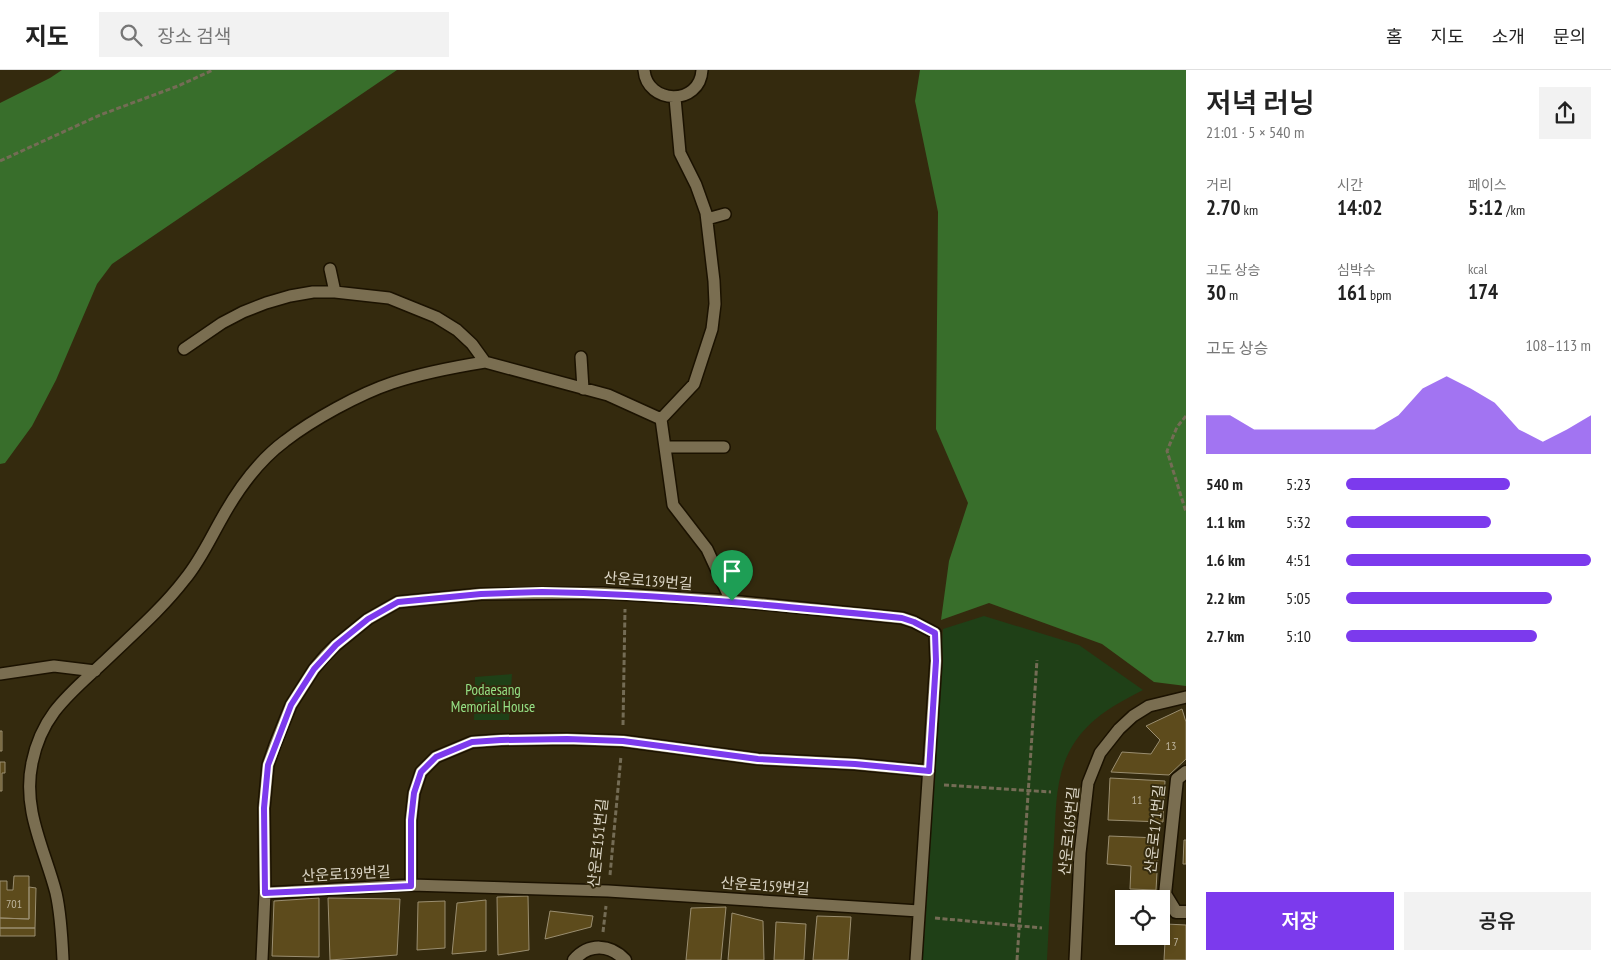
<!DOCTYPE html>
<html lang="ko">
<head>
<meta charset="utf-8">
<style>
	body { margin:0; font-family:"PT Sans Narrow","Noto Sans KR",sans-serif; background:#f2f2f2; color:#222; height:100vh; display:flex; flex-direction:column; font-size:19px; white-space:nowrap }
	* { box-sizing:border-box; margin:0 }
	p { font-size:16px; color:#767676 }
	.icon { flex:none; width:28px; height:28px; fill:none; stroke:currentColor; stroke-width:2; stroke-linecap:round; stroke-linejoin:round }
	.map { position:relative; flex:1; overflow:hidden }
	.side { display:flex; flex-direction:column; background:#fff; width:425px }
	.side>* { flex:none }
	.controls { position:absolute; left:1115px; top:820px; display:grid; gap:10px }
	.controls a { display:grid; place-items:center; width:55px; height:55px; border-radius:0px; background:#fff; box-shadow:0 2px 8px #0003; font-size:25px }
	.pin { position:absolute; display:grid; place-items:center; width:42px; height:42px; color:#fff; margin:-51px -21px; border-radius:50% 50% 50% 0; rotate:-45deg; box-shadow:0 0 5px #0007 }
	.pin .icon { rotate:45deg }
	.round { display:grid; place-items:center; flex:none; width:52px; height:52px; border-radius:0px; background:#f2f2f2 }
	.headline { display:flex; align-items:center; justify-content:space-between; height:85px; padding:0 20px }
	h1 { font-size:28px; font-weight:600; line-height:38px }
	.stats { display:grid; grid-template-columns:repeat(3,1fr); gap:8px; height:85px; padding:5px 20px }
	.stats div { display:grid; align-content:center }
	.stats b { font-size:21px; font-weight:600 }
	.stats small { font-size:14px; font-weight:400 }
	.stats p { font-size:14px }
	.chart { height:140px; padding:10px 20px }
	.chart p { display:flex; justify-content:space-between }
	.chart svg { width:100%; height:90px; margin-top:5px; fill:#7c3aed; opacity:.7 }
	.button { display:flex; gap:10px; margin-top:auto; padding:10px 20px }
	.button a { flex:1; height:58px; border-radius:0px; background:#7c3aed; color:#fff; font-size:20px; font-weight:600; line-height:58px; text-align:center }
	.button a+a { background:#f2f2f2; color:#222 }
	ul { padding:0 20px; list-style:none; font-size:16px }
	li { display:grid; grid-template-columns:80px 60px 1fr; align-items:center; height:38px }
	li i { height:12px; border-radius:6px; background:#7c3aed }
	header { display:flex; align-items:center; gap:30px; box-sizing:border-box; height:70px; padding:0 25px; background:#fff; border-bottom:1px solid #e0e0e0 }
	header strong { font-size:24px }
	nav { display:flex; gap:28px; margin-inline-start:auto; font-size:18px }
	.search { width:350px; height:45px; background:#f2f2f2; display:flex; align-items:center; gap:12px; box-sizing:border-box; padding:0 18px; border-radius:0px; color:#767676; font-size:19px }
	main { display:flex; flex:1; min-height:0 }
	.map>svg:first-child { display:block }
	.green { fill:#1f4017 }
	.forest { fill:#386e2b }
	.building { fill:#5d4b1c; stroke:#9a8e70 }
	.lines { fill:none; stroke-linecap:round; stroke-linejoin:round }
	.lane-casing { stroke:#1b1200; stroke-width:14 }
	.street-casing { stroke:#1b1200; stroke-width:15 }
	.path { stroke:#746c55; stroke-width:3; stroke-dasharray:5 2.5; stroke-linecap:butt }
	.lane { stroke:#7a6e51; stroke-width:11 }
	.street { stroke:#7a6e51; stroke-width:12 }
	.route-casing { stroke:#fff; stroke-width:10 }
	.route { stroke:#7c3aed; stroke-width:6 }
	.labels { text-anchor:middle; stroke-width:4; stroke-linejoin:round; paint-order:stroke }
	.number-label { font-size:12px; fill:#bdb49c }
	.street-label { font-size:15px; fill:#ddd7c7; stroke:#342a0e }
	.park-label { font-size:15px; fill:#96e185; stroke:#342a0e }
</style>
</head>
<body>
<header>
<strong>지도</strong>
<div class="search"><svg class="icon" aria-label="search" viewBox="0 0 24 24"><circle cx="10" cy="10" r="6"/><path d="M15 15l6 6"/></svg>장소 검색</div>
<nav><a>홈</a><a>지도</a><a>소개</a><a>문의</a></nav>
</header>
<main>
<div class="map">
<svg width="1186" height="890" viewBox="0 0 1186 890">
	<rect width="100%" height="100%" fill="#342a0e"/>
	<path class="green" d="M984,546L1079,575L1143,620C1112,636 1086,650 1069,682C1055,709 1056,743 1054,772C1051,811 1049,851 1047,890H919L943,559Z
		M512,604L509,650H474L475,607Z"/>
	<path class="forest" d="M62,0H397L112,194L97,214L56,310L32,356L5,393L0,394V33L50,8Z
		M920,0H1186V616L1154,612L1102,574L989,533L941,550L949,491L968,433L936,359L938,142L915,31Z"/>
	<path class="building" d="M1182,639L1186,652V689L1169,705L1111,702L1122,682L1151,684L1160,670L1146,656Z
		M0,661H2V681H0Z
		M0,692H5V703H2V721H0Z
		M1110,708L1165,711L1163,752L1108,750Z
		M1109,766L1159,768L1156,820L1130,819L1131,796L1107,794Z
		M1184,770H1186V794H1183Z
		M14,806H29V849L0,848V811H7V820H13Z
		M29,817L36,818L35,858H0V848L29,849Z
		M528,826L529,880L498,885L497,827Z
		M319,828V887L272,886L274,831Z
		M328,828L400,829L397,885L330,890Z
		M486,830V881L452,884L457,833Z
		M445,831V878L417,880L418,832Z
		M726,837L721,890H686L691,838Z
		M550,841L593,846L591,857L545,869Z
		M732,843L763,851L764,890H728Z
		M817,846L851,847L848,890H813Z
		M776,852L806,854L804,890H774Z
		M1166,854L1186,855V890H1164Z
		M0,858H35V866H0Z"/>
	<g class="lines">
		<defs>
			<path id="lane" d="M644,0C647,35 700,36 702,0
				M675,28L680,83L696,115L706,143L714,211L715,234L712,259L694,314L661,349L673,435L707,479L731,531
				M707,149L725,144
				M330,199L335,222
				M184,279L222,253L243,242L266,233L290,226L313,222H335L389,228L436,247L457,260L472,274L485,292L608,325L661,349
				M581,287L583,319
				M665,377H724
				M0,604L54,596L95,601
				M411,815V750L414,723L421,702L436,687L472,672L501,670L567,669L623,671L758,689L855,694L929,701
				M265,823L411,815L608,821L919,841
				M63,890C62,868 61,845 56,823C45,780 22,740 32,693C42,643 71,623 106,590C133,564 162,539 185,509C200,491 210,469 222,448C238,419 258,391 285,371C312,350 359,324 392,313C422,303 454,297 485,292
				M262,890L265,823L264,738L268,695L275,675L291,635L314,599L325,586L336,575L368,549L398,532L481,524L603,523L731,531L902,548L914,552L935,563L936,591L916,890
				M1075,890L1080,783L1088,713L1100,683L1119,659L1133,646L1149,636L1186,627"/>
			<path id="street" d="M1186,702L1177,709L1165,824L1176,842H1186
				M574,890C589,873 610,874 625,890"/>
		</defs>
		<use href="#lane" class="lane-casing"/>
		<use href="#street" class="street-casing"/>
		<path class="path" d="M0,91L100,45L178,16L213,0
			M1186,346L1177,357L1167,381L1186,442
			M623,655L625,539
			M944,715L1051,722
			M610,805L621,686
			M935,848L1042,858
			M603,862L606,836
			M1017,890L1037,590"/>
		<use href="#lane" class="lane"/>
		<use href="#street" class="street"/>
	</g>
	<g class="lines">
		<defs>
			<path id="route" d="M542,522C662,524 782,536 902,548L914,552L935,563L936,591L929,701L855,694L758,689L623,671L567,669L501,670L472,672L436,687L421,702L414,723L411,750V816L265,823L264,738L268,695L291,635L314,599L336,575L368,549L398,532L481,524Z"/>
		</defs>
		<use href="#route" class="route-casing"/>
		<use href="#route" class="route"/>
	</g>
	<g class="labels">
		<g class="number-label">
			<text x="1171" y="680">13</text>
			<text x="1137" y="734">11</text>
			<text x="14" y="838">701</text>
			<text x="1176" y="876">7</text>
		</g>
		<g class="street-label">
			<text transform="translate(648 511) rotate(4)" y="5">산운로139번길</text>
			<text transform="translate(1155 759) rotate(-84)" y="5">산운로171번길</text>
			<text transform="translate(1069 761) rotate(-84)" y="5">산운로165번길</text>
			<text transform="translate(598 773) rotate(-84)" y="5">산운로151번길</text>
			<text transform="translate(346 804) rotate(-3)" y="5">산운로139번길</text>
			<text transform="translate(765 816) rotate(4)" y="5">산운로159번길</text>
		</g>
		<g class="park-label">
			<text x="493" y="625">Podaesang<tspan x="493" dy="17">Memorial House</tspan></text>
		</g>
	</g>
</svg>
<div class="controls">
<a><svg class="icon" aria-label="locate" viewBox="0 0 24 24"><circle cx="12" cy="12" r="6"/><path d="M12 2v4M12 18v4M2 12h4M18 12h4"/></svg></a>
</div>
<div class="pin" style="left:732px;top:531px;background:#1e9e55"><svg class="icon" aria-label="arrive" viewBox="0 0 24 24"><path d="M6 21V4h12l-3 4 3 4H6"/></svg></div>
</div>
<section class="side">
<div class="headline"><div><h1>저녁 러닝</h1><p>21:01 · 5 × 540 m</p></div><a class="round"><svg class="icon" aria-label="share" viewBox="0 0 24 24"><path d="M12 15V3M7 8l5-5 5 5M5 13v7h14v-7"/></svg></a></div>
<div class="stats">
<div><p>거리</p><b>2.70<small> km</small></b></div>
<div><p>시간</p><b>14:02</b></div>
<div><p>페이스</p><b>5:12<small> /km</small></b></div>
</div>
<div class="stats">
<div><p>고도 상승</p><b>30<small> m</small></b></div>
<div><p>심박수</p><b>161<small> bpm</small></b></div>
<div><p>kcal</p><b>174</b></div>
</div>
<div class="chart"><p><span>고도 상승</span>108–113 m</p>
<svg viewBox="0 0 160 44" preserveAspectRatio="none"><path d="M0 44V25L10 25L20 32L30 32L40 32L50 32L60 32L70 32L80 25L90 12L100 6L110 12L120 19L130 32L140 38L150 32L160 25V44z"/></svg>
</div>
<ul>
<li><b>540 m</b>5:23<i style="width:67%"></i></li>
<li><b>1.1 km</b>5:32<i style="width:59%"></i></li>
<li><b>1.6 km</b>4:51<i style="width:100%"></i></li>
<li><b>2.2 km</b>5:05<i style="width:84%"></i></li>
<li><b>2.7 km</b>5:10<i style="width:78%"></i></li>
</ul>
<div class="button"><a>저장</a><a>공유</a></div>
</section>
</main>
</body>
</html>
